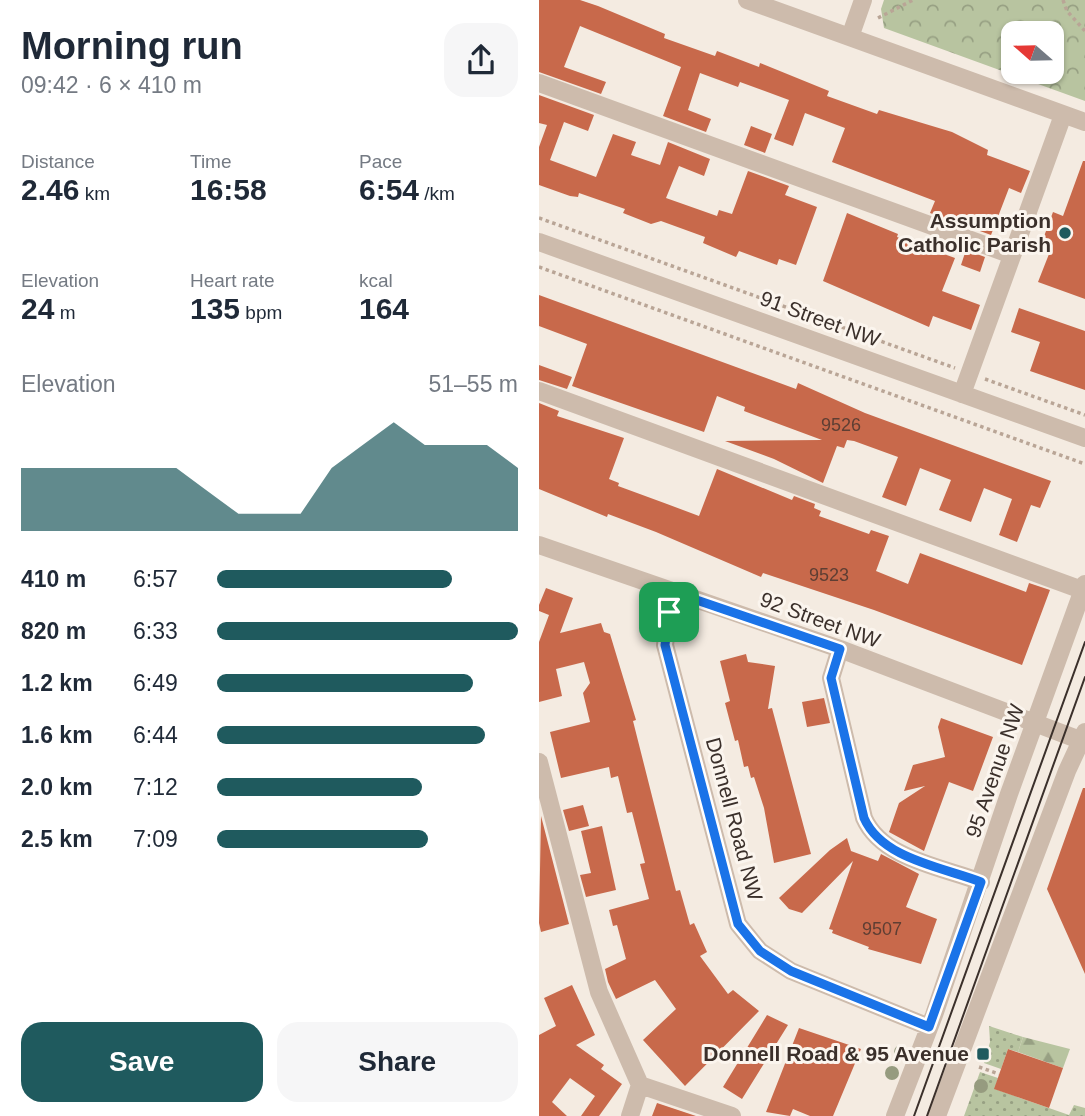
<!DOCTYPE html>
<html lang="en">
<head>
<meta charset="utf-8">
<style>
	body { margin:0; font-family:Helvetica,sans-serif; background:#f6f6f7; color:#1f2937; height:100vh; display:flex; flex-direction:column; font-size:26px; white-space:nowrap }
	* { box-sizing:border-box; margin:0 }
	p { font-size:23px; color:#747a83 }
	.icon { flex:none; width:38px; height:38px; fill:none; stroke:currentColor; stroke-width:2; stroke-linecap:round; stroke-linejoin:round }
	.map { position:relative; flex:1; overflow:hidden }
	.side { display:flex; flex-direction:column; background:#fff; width:539px }
	.side>* { flex:none }
	.needle { width:46px; rotate:290deg }
	.buttons { position:absolute; left:462px; top:21px; display:grid; gap:14px }
	.buttons a { display:grid; place-items:center; width:63px; height:63px; border-radius:14px; background:#fff; box-shadow:0 2px 5px #0004; font-size:35px }
	.pin { position:absolute; display:grid; place-items:center; width:60px; height:60px; color:#fff; margin:-30px; border-radius:14px; box-shadow:0 4px 10px #0006 }
	.round { display:grid; place-items:center; flex:none; width:74px; height:74px; border-radius:21px; background:#f6f6f7 }
	.overview { display:flex; align-items:center; justify-content:space-between; height:119px; padding:0 21px }
	h1 { font-size:38px; font-weight:600; line-height:52px }
	.stats { display:grid; grid-template-columns:repeat(3,1fr); gap:10px; height:119px; padding:7px 21px }
	.stats div { display:grid; align-content:center }
	.stats b { font-size:30px; font-weight:600 }
	.stats small { font-size:19px; font-weight:400 }
	.stats p { font-size:19px }
	.chart { height:196px; padding:14px 21px }
	.chart p { display:flex; justify-content:space-between }
	.chart svg { width:100%; height:126px; margin-top:7px; fill:#1f5a5e; opacity:.7 }
	.cta { display:flex; gap:14px; margin-top:auto; padding:14px 21px }
	.cta a { flex:1; height:80px; border-radius:21px; background:#1f5a5e; color:#fff; font-size:28px; font-weight:600; line-height:80px; text-align:center }
	.cta a+a { background:#f6f6f7; color:#1f2937 }
	ul { padding:0 21px; list-style:none; font-size:23px }
	li { display:grid; grid-template-columns:112px 84px 1fr; align-items:center; height:52px }
	li i { height:18px; border-radius:9px; background:#1f5a5e }
	main { display:flex; flex:1; min-height:0 }
	.map>svg:first-child { display:block }
	.grass { fill:url(#grass-dots) }
	.forest { fill:url(#forest-firs) }
	.park { fill:url(#park-crowns); fill-rule:evenodd }
	.building { fill:#c8694b }
	.lines { fill:none; stroke-linecap:round; stroke-linejoin:round }
	.path { stroke:#b9a596; stroke-width:3.5; stroke-dasharray:3.5 3.5; stroke-linecap:butt }
	.minor { stroke:#cdbbac; stroke-width:18 }
	.tram { stroke:#3b302b; stroke-width:2 }
	.tree { fill:#969b7f }
	.route-casing { stroke:#fff; stroke-width:14 }
	.route { stroke:#1a73e8; stroke-width:9 }
	.poi-dot { fill:#1f5a5e; stroke:#fbf5ee; stroke-width:2.5 }
	.labels { text-anchor:middle; stroke-width:6; stroke-linejoin:round; paint-order:stroke }
	.number-label { font-size:18px; fill:#5e3e33 }
	.poi-label { font-size:21px; font-weight:bold; fill:#3b302b; stroke:#fbf5ee; text-anchor:end }
	.street-label { font-size:21px; fill:#3b302b; stroke:#fbf5ee }
</style>
</head>
<body>
<main>
<section class="side">
<div class="overview"><div><h1>Morning run</h1><p>09:42 · 6 × 410 m</p></div><a class="round"><svg class="icon" aria-label="share" viewBox="0 0 24 24"><path d="M12 15V3M7 8l5-5 5 5M5 13v7h14v-7"/></svg></a></div>
<div class="stats">
<div><p>Distance</p><b>2.46<small> km</small></b></div>
<div><p>Time</p><b>16:58</b></div>
<div><p>Pace</p><b>6:54<small> /km</small></b></div>
</div>
<div class="stats">
<div><p>Elevation</p><b>24<small> m</small></b></div>
<div><p>Heart rate</p><b>135<small> bpm</small></b></div>
<div><p>kcal</p><b>164</b></div>
</div>
<div class="chart"><p><span>Elevation</span>51–55 m</p>
<svg viewBox="0 0 160 44" preserveAspectRatio="none"><path d="M0 44V22L10 22L20 22L30 22L40 22L50 22L60 30L70 38L80 38L90 38L100 22L110 14L120 6L130 14L140 14L150 14L160 22V44z"/></svg>
</div>
<ul>
<li><b>410 m</b>6:57<i style="width:78%"></i></li>
<li><b>820 m</b>6:33<i style="width:100%"></i></li>
<li><b>1.2 km</b>6:49<i style="width:85%"></i></li>
<li><b>1.6 km</b>6:44<i style="width:89%"></i></li>
<li><b>2.0 km</b>7:12<i style="width:68%"></i></li>
<li><b>2.5 km</b>7:09<i style="width:70%"></i></li>
</ul>
<div class="cta"><a>Save</a><a>Share</a></div>
</section>
<div class="map">
<svg width="546" height="1116" viewBox="0 0 546 1116">
	<defs>
		<pattern id="grass-dots" width="8" height="8" patternUnits="userSpaceOnUse" patternTransform="scale(1.75)"><rect width="8" height="8" fill="#b8c4a0"/><path d="M2 2h.1M6 6h.1" fill="none" stroke="#97a083" stroke-width="1.8" stroke-linecap="round"/></pattern>
		<pattern id="forest-firs" width="22" height="20" patternUnits="userSpaceOnUse" patternTransform="scale(1.75)"><rect width="22" height="20" fill="#b8c4a0"/><path d="M5 1l3.5 6h-7zM16 11l3.5 6h-7z" fill="#97a083"/></pattern>
		<pattern id="park-crowns" width="20" height="18" patternUnits="userSpaceOnUse" patternTransform="scale(1.75)"><rect width="20" height="18" fill="#b8c4a0"/><path d="M2 6a3 3 0 1 1 6 0M12 15a3 3 0 1 1 6 0" fill="none" stroke="#97a083"/></pattern>
	</defs>
	<rect width="100%" height="100%" fill="#f4ebe1"/>
	<path class="grass" d="M450,1026L484,1037L479,1052L469,1049L462,1069L445,1063L451,1042Z
		M441,1072L459,1078L456,1089L530,1115L535,1105L546,1108V1116H425Z"/>
	<path class="forest" d="M484,1037L531,1049L524,1068L479,1052Z"/>
	<path class="park" d="M345,0H546V101L345,28L342,9ZM474,33H513V72H474Z"/>
	<path class="building" d="M0,0H41L59,6L126,34L125,38L176,56L178,51L220,67L221,63L290,91L288,96L338,114L340,110L413,132L449,150L448,155L491,171L482,193L470,188L452,235L391,213L396,201L293,162L306,128L266,113L254,146L235,139L250,100L201,82L199,87L161,73L149,110L172,119L167,132L124,116L142,67L41,26L25,67L67,82L62,94L0,72Z
		M0,95L55,115L49,131L25,122L11,160L57,177L74,134L97,142L92,155L121,165L129,142L171,159L165,176L140,166L127,198L178,216L180,210L193,214L209,171L250,186L246,195L278,207L257,265L240,259L238,265L200,251L197,257L164,243L166,237L122,221L112,224L84,213L86,209L40,193L39,197L31,196L0,185V147L8,125L0,123Z
		M212,126L233,134L226,153L205,145Z
		M544,161H546V299L499,282L510,254L500,250L514,212L524,216Z
		M308,213L359,234L358,237L416,258L403,291L441,305L432,330L394,316L390,327L284,281Z
		M427,250L446,257L441,272L422,265Z
		M0,295L257,389L259,383L326,413L512,481L501,508L492,505L478,542L460,535L473,499L445,488L432,522L400,510L412,480L381,468L367,506L343,497L359,457L315,441L308,440L305,448L298,446L284,483L235,459L186,441L283,440L205,411L206,407L178,396L165,432L33,386L48,344L0,326Z
		M480,308L546,331V390L491,371L501,342L472,332Z
		M0,365L33,377L28,389L0,380Z
		M0,403L20,411L18,416L85,438L70,479L80,483L79,486L128,504L160,516L178,469L253,500L255,496L276,504L275,508L282,511L280,516L330,534L332,530L350,536L337,571L369,584L381,553L487,592L490,583L511,590L483,665L335,610L224,573L222,577L117,532L69,514L68,517L0,489Z
		M7,588L34,598L21,633L62,623L65,632L71,634L97,720L94,721L137,891L141,890L151,925L155,923L168,952L161,956L189,994L194,990L220,1011L146,1086L104,1040L137,1009L116,980L77,999L69,982L66,969L87,959L78,925L74,926L70,910L110,899L101,864L106,863L93,812L88,813L79,776L72,778L70,767L22,778L11,732L51,722L44,693L51,683L45,662L17,669L23,696L0,702V642L10,615L0,611V605Z
		M207,654L209,662L236,666L229,709L233,708L272,854L235,863L225,808L215,777L212,778L209,766L205,767L199,740L196,741L186,703L191,701L181,661Z
		M285,698L291,723L268,727L263,702Z
		M402,718L454,737L434,791L410,782L385,851L350,832L360,803L386,786L365,791L374,765L406,757L399,727Z
		M544,788H546V974L508,889Z
		M44,805L50,826L30,831L24,810Z
		M2,816L30,924L2,932L0,923Z
		M63,826L77,890L47,897L41,875L52,873L42,831Z
		M308,838L312,851L339,861L342,854L380,874L367,907L398,919L382,964L329,949L330,947L293,933L294,930L290,929L314,861L263,913L250,909L240,898L291,850Z
		M33,985L56,1035L37,1045L65,1065L62,1069L83,1084L60,1116H42L56,1096L31,1078L13,1102L28,1116H0V1035L17,1026L5,998Z
		M228,1015L249,1025L203,1099L184,1087Z
		M260,1028L322,1049L294,1116H271L254,1109L251,1116L227,1112Z
		M469,1049L524,1068L510,1108L455,1089Z
		M118,1103L157,1116H113Z"/>
	<g class="lines">
		<path class="path" d="M524,0L528,11L546,31
			M339,18L374,0
			M0,218L416,368
			M0,267L546,464
			M446,379L546,415
			M440,1067L460,1074"/>
		<path class="minor" d="M208,0L546,122
			M311,37L324,0
			M0,83L473,255
			M0,242L546,438
			M0,391L543,590
			M423,394L524,115
			M0,545L301,649L546,742
			M137,593L130,613L126,645L199,924L221,951L252,971L390,1027
			M301,649L292,678L325,818C343,859 403,867 442,882
			M0,762L60,992L101,1085L91,1116
			M101,1085L193,1116
			M356,1116L395,1015L470,794L546,584
			M398,1116L528,771L546,732"/>
		<path class="tram" d="M375,1116L546,642
			M388,1116L546,677"/>
	</g>
	<g class="tree">
		<circle cx="362" cy="1052" r="7"/>
		<circle cx="353" cy="1073" r="7"/>
		<circle cx="442" cy="1086" r="7"/>
	</g>
	<g class="lines">
		<defs>
			<path id="route" d="M137,593L301,649L292,678L325,818C343,859 403,867 442,882L390,1027L252,971L221,951L199,924L126,645L130,612Z"/>
		</defs>
		<use href="#route" class="route-casing"/>
		<use href="#route" class="route"/>
	</g>
	<g class="poi-dot">
		<circle cx="526" cy="233" r="7"/>
		<rect x="437" y="1047" width="14" height="14" rx="3.5"/>
	</g>
	<g class="labels">
		<g class="number-label">
			<text x="302" y="431">9526</text>
			<text x="290" y="581">9523</text>
			<text x="343" y="935">9507</text>
		</g>
		<g class="poi-label">
			<text x="512" y="228">Assumption<tspan x="512" dy="24">Catholic Parish</tspan></text>
			<text x="430" y="1061">Donnell Road &amp; 95 Avenue</text>
		</g>
		<g class="street-label">
			<text transform="translate(281 319) rotate(20)" y="7">91 Street NW</text>
			<text transform="translate(281 620) rotate(20)" y="7">92 Street NW</text>
			<text transform="translate(456 771) rotate(-71)" y="7">95 Avenue NW</text>
			<text transform="translate(195 819) rotate(75)" y="7">Donnell Road NW</text>
		</g>
	</g>
</svg>
<div class="buttons">
<a><svg class="needle" viewBox="-14 -14 28 28"><path d="M0-13l5 13h-10z" fill="#e53935"/><path d="M0 13l5-13h-10z" fill="#747a83"/></svg></a>
</div>
<div class="pin" style="left:130px;top:612px;background:#1e9e55"><svg class="icon" aria-label="arrive" viewBox="0 0 24 24"><path d="M6 21V4h12l-3 4 3 4H6"/></svg></div>
</div>
</main>
</body>
</html>
